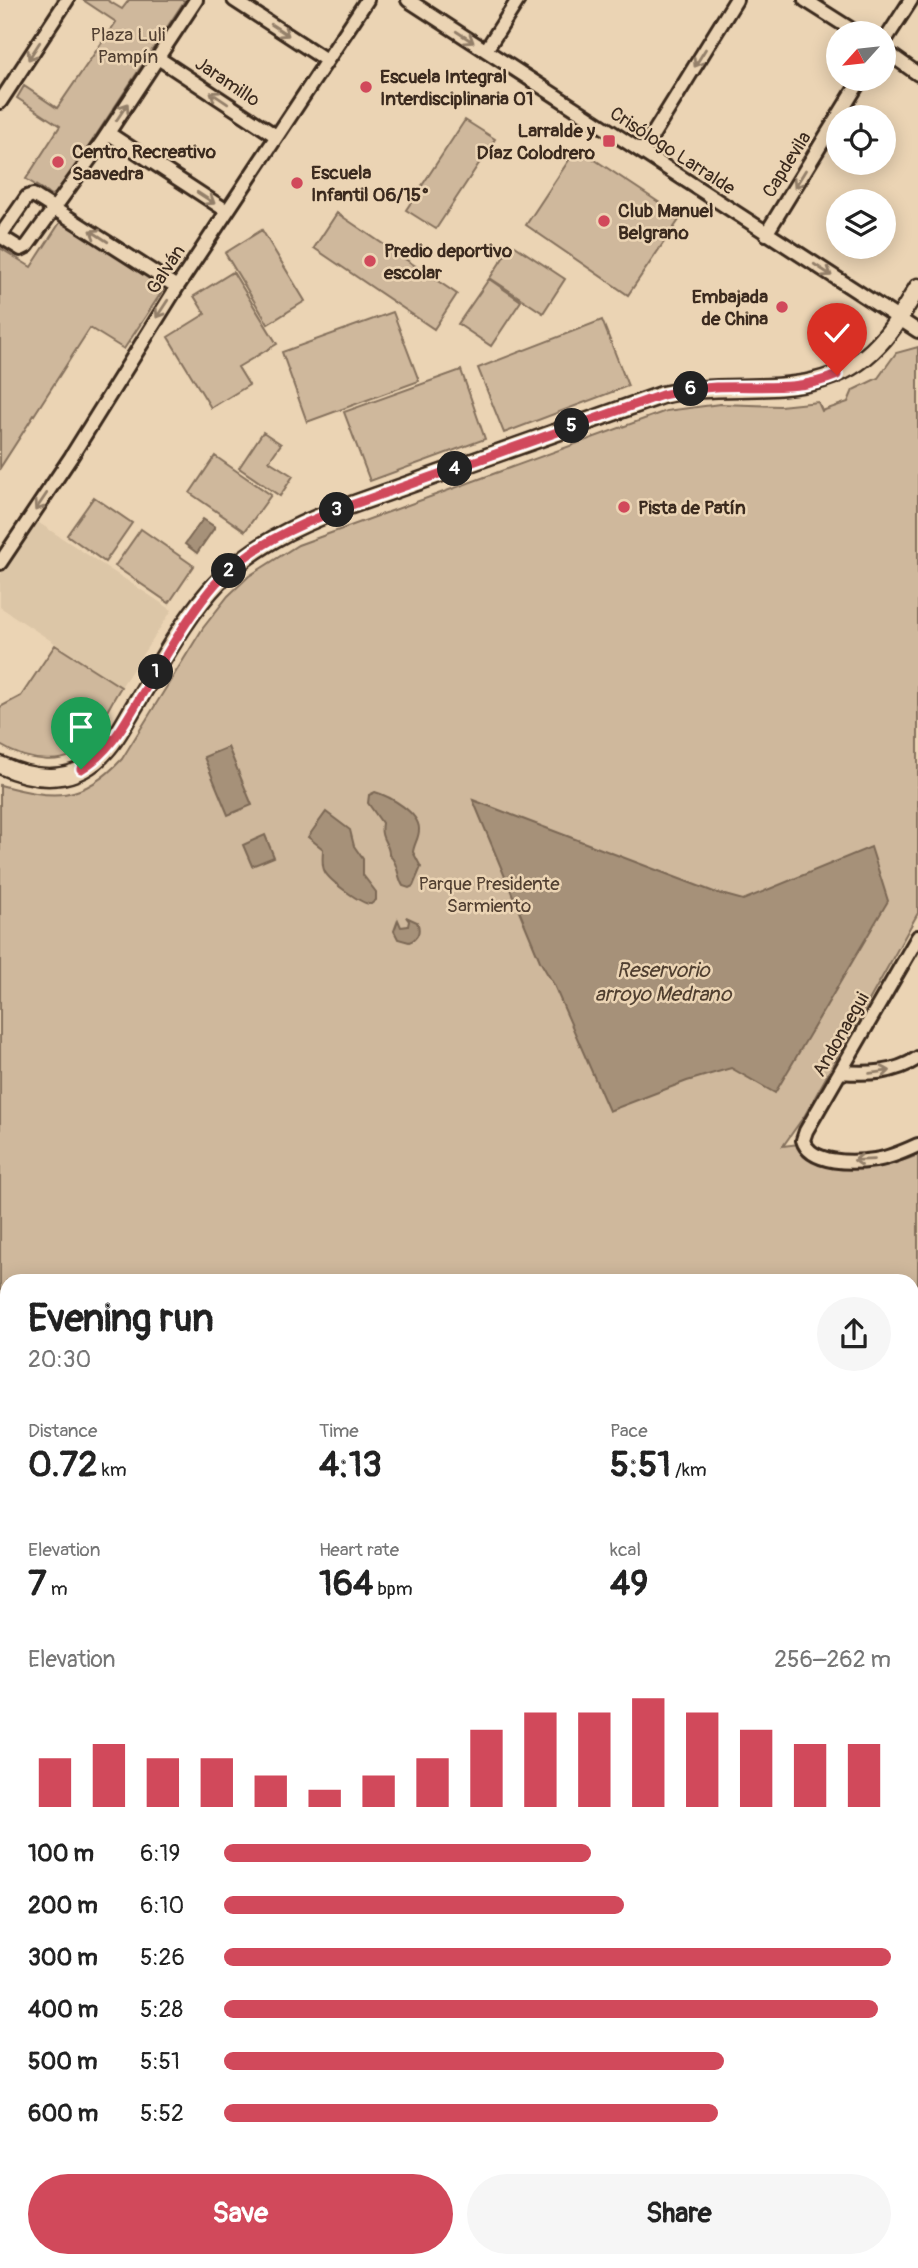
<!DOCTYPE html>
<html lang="en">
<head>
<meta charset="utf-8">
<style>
	body { margin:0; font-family:Pangolin,sans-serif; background:#f6f6f6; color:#222; height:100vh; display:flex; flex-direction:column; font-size:26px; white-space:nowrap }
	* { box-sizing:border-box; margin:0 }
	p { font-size:23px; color:#767676 }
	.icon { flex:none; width:38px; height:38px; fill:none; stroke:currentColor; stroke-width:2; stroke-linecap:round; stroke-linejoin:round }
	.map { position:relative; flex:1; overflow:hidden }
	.details { position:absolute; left:0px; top:1274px; width:919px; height:994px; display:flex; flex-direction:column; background:#fff; border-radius:21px 21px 0 0; box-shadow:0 4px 18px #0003 }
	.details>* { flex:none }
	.needle { width:46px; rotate:243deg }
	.fabs { position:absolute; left:826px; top:21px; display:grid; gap:14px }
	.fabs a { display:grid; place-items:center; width:70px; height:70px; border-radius:50%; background:#fff; box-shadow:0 4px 18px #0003; font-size:35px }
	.pin { position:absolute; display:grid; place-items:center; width:60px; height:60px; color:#fff; margin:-72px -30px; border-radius:50% 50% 50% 0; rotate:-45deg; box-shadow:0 0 7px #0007 }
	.pin .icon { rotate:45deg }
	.km { position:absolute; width:35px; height:35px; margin:-18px; border-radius:50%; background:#222; color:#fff; font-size:19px; line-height:35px; text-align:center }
	.round { display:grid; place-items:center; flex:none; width:74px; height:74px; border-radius:37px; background:#f6f6f6 }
	.summary { display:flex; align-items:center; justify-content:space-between; height:119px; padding:0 28px }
	h1 { font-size:38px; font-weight:700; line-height:52px }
	.stats { display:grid; grid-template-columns:repeat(3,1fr); gap:10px; height:119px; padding:7px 28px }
	.stats div { display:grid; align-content:center }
	.stats b { font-size:35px; font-weight:700 }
	.stats small { font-size:19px; font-weight:400 }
	.stats p { font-size:19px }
	.chart { height:196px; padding:14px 28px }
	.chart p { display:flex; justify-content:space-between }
	.chart svg { width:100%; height:126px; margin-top:7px; stroke:#d1495b; stroke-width:6 }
	.button { display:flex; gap:14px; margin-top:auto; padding:14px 28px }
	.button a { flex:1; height:80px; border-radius:42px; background:#d1495b; color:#fff; font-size:28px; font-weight:700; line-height:80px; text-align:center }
	.button a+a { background:#f6f6f6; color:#222 }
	ul { padding:0 28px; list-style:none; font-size:23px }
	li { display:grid; grid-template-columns:112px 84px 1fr; align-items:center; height:52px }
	li i { height:18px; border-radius:9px; background:#d1495b }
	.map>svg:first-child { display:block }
	.built { fill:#dcc6a7 }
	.green { fill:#cfb89c; stroke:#85715d; stroke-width:2 }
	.water { fill:#a69179; stroke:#7b6855; stroke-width:2 }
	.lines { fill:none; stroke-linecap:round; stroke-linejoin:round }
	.minor-casing { stroke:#3b2a1e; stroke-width:18 }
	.major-casing { stroke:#3b2a1e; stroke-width:21 }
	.highway-casing { stroke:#3b2a1e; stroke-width:23 }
	.minor { stroke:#ebd4b4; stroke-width:12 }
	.major { stroke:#ebd4b4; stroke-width:16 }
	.highway { stroke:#ebd4b4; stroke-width:18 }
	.rail-casing { stroke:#3b2a1e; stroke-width:5 }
	.rail { stroke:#ebd4b4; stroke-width:2.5; stroke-dasharray:8; stroke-linecap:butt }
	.oneway { stroke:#937f69 }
	.route-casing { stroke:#fff; stroke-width:14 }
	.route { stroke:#d1495b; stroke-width:9 }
	.poi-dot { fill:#d1495b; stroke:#ebd4b4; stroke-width:2.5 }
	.labels { text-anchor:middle; stroke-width:5; stroke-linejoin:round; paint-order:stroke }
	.park-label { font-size:19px; fill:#513f31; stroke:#ebd4b4 }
	.poi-label { font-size:19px; font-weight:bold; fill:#3b2a1e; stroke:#ebd4b4; text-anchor:start }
	.street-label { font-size:19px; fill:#3b2a1e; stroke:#ebd4b4 }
	.water-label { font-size:21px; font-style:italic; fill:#503f30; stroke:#ebd4b4 }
</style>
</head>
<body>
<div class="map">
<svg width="918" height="2268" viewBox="0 0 918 2268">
	<rect width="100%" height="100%" fill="#ebd4b4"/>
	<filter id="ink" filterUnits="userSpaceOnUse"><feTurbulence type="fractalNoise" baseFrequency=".0143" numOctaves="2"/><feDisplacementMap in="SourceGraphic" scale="14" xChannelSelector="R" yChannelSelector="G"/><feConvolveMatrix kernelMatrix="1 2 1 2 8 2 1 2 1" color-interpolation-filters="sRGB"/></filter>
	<g filter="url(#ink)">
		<path class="built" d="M36,521L172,610L121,687L0,607V575Z"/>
		<path class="green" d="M83,0H107L122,9L129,0H185L58,193L51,195L26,179L60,126L17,98L24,86L57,108L116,22Z
			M465,120L495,139L436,229L406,210Z
			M577,148L681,217L628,295L526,225Z
			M337,213L457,294L434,329L314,248Z
			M61,221L159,284L163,290L124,349L90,328L0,468V248L31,267Z
			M262,230L305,301L268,324L225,253Z
			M512,244L565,279L543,313L490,278Z
			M233,272L277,344L238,367L249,385L211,408L168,337L205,314L194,296Z
			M489,279L521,301L491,346L458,324Z
			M393,312L419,381L307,422L282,352Z
			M602,320L628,386L504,433L478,368Z
			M918,347V913L805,1115L783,1146L799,1144C803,1150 806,1158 813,1161C837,1175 893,1166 918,1155V1329L912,1330V1281H7V1412L0,1413V785C53,799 81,803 122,759L203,628L228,596L249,576L298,545L666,411L720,404L780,406L818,402L822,411L848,402L853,390L878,378L896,353Z
			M461,370L485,439L370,481L344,412Z
			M263,432L281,444L269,461L293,476L280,496L239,468Z
			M215,456L271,495L245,531L190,493Z
			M94,497L132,523L105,562L67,535Z
			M141,529L194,566L169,603L115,566Z
			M55,645L121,687C110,704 102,723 90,740C69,770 26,761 0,745V707L21,696Z
			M918,1477V2268H866L871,2261H912V1478Z"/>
		<path class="water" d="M203,519L215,527L197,553L185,544Z
			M228,747L252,805L228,815L204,757Z
			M375,792C389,796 420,813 419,830C419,838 414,844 413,852L421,867L413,886L409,888L403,886C397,876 398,862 389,855C390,843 379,841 382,823L368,803L369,795Z
			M473,800L714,892L743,900L871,847L888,901L775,1093L731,1068L687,1081L609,1111L554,985L540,961Z
			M326,812L350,830L354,846L363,859V875L376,892V900L371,904C362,905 330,881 325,872C321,865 323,857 323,849L308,837Z
			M265,835L274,857L252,866L243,845Z
			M406,917L417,922C421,931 418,939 409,942L398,939L394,931L398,920L401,927L408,926L409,921Z"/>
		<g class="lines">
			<defs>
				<path id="minor" d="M234,0L326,60
					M408,0L918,331
					M805,0L857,33
					M884,42L911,0
					M486,50L518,0
					M884,50L918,74
					M158,58L276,136
					M0,102L67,0
					M108,133L227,211
					M642,152L736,0
					M766,234L861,79
					M0,236L21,249L27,246L102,142L196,0
					M0,236L27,197L33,195L177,287
					M0,563L71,457L177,287L367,0
					M918,937L806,1131L803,1140C810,1165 855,1163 875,1160C890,1158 905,1151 918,1145
					M840,1072C868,1074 893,1074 918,1058
					M912,1335H918
					M0,1429L7,1428
					M912,1449H918
					M0,1532H7
					M0,1656L7,1655
					M0,1766L7,1756
					M0,1774L7,1779
					M0,1908L7,1912
					M0,1979L7,1968
					M0,2019L7,2024
					M0,2172L7,2177
					M0,2229L7,2218
					M134,2261L144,2268
					M366,2261L376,2268
					M896,2261V2268
					M319,2268L323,2261"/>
				<path id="major" d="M0,765C37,782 77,784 106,750C118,737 126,720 135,705C160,665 185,616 218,582C251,547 295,526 340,509L662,395C737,377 820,408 879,344C895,327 906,307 918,287"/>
				<path id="highway" d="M912,1378L918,1377
					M912,1396L918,1395
					M0,1447H7
					M0,1468H7
					M0,1487L7,1486"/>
			</defs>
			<use href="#minor" class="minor-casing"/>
			<use href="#major" class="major-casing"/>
			<use href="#highway" class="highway-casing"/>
			<use href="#minor" class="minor"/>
			<use href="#major" class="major"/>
			<use href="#highway" class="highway"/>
			<defs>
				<path id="rail" d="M889,2261L890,2268"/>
			</defs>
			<use href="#rail" class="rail-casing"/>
			<use href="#rail" class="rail"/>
		</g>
		<defs><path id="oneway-shaft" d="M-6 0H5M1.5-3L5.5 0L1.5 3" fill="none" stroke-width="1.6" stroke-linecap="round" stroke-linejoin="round" transform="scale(1.75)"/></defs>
		<g class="oneway">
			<use href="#oneway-shaft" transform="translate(280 30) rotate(33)"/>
			<use href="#oneway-shaft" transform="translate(465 37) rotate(33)"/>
			<use href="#oneway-shaft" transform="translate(34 51) rotate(123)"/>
			<use href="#oneway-shaft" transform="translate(700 58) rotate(122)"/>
			<use href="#oneway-shaft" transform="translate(219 98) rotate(-146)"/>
			<use href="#oneway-shaft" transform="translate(122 112) rotate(-56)"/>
			<use href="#oneway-shaft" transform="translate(800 179) rotate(122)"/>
			<use href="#oneway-shaft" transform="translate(206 198) rotate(33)"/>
			<use href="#oneway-shaft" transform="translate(99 236) rotate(-147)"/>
			<use href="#oneway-shaft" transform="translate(823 270) rotate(33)"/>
			<use href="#oneway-shaft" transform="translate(162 309) rotate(123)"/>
			<use href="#oneway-shaft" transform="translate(41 502) rotate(124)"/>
			<use href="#oneway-shaft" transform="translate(880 1072) rotate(-8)"/>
			<use href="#oneway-shaft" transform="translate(864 1160) rotate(178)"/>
		</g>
	</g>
	<g class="lines" filter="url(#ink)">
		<defs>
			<path id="route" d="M81,769C112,751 126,720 144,691C167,655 188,615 216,583C249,547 295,526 340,509L662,395C680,391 698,388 716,387C757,385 798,392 837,375"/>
		</defs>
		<use href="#route" class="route-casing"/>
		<use href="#route" class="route"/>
	</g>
	<g class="poi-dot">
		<circle cx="366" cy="87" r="7"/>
		<rect x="602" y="134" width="14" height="14" rx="3.5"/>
		<circle cx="58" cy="162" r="7"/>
		<circle cx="297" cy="183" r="7"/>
		<circle cx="604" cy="221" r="7"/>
		<circle cx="370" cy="261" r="7"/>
		<circle cx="782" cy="307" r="7"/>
		<circle cx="624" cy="507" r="7"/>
	</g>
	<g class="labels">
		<g class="park-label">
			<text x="128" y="41">Plaza Luli<tspan x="128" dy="22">Pampín</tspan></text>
			<text x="489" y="890">Parque Presidente<tspan x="489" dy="22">Sarmiento</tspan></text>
		</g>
		<g class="poi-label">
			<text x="380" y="83">Escuela Integral<tspan x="380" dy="22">Interdisciplinaria 01</tspan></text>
			<text x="595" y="137" text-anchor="end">Larralde y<tspan x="595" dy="22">Díaz Colodrero</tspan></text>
			<text x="72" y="158">Centro Recreativo<tspan x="72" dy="22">Saavedra</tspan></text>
			<text x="311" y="179">Escuela<tspan x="311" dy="22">Infantil 06/15°</tspan></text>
			<text x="618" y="217">Club Manuel<tspan x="618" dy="22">Belgrano</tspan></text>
			<text x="384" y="257">Predio deportivo<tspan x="384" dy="22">escolar</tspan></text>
			<text x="768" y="303" text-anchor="end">Embajada<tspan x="768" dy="22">de China</tspan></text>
			<text x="638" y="514">Pista de Patín</text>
		</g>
		<g class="street-label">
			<text transform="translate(228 81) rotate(34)" y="7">Jaramillo</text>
			<text transform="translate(673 150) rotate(33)" y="7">Crisólogo Larralde</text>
			<text transform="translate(786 164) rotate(-58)" y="7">Capdevila</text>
			<text transform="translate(165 269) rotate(-57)" y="7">Galván</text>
			<text transform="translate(840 1034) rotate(-60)" y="7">Andonaegui</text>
		</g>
		<g class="water-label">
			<text x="663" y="977">Reservorio<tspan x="663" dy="24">arroyo Medrano</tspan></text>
		</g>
	</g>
</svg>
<div class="fabs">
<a><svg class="needle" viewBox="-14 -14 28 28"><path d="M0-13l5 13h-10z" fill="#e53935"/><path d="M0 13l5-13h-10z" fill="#767676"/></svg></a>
<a><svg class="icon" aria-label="locate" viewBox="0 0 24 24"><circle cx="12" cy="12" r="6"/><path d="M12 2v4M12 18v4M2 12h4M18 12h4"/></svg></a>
<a><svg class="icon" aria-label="layers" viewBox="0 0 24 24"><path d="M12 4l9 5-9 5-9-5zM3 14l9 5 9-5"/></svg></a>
</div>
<div class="pin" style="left:81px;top:769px;background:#1e9e55"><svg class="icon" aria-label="arrive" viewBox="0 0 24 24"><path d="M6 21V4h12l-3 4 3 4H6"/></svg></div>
<div class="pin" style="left:837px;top:375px;background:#d93025"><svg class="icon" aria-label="check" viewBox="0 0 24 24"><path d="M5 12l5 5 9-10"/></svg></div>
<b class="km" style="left:156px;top:672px">1</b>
<b class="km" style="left:229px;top:571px">2</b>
<b class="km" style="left:337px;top:510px">3</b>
<b class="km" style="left:455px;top:469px">4</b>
<b class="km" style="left:572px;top:426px">5</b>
<b class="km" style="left:691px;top:389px">6</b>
<section class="details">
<div class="summary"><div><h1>Evening run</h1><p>20:30</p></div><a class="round"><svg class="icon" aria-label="share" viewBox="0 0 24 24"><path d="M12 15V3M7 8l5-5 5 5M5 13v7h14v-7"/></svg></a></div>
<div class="stats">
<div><p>Distance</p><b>0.72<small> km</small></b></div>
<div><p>Time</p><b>4:13</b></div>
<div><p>Pace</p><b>5:51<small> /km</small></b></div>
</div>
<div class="stats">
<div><p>Elevation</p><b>7<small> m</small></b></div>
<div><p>Heart rate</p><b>164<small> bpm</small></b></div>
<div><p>kcal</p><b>49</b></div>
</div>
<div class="chart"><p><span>Elevation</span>256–262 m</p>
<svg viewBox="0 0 160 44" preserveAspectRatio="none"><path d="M5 44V27M15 44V22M25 44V27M35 44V27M45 44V33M55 44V38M65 44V33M75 44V27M85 44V17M95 44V11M105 44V11M115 44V6M125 44V11M135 44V17M145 44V22M155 44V22"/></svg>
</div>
<ul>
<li><b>100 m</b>6:19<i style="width:55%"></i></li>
<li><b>200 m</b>6:10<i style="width:60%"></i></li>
<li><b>300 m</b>5:26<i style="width:100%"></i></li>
<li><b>400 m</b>5:28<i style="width:98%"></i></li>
<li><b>500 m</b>5:51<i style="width:75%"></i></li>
<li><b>600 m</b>5:52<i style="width:74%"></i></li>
</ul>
<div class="button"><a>Save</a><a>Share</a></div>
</section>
</div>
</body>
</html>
